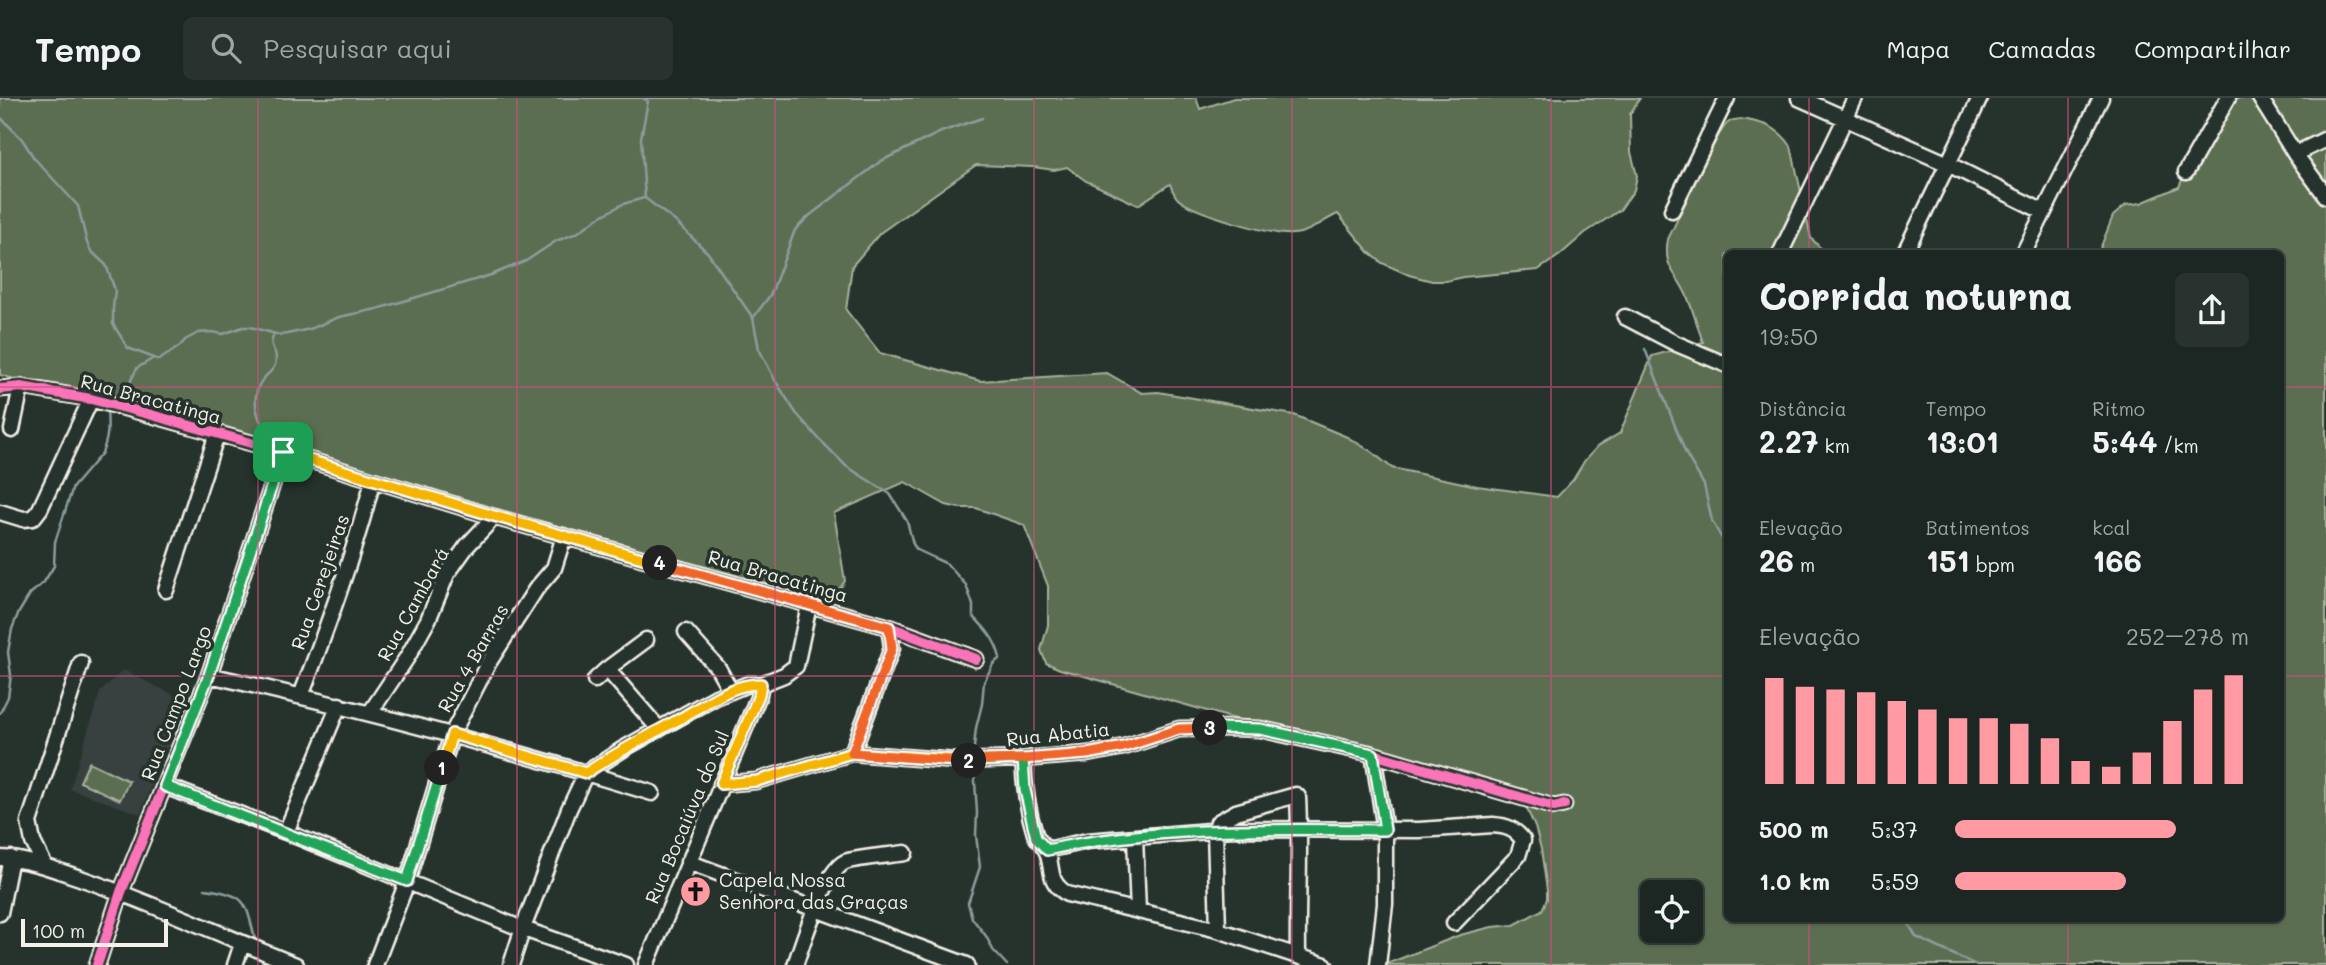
<!DOCTYPE html>
<html lang="pt">
<head>
<meta charset="utf-8">
<style>
	body { margin:0; font-family:Mali,sans-serif; background:#29322f; color:#f1f3f6; height:100vh; display:flex; flex-direction:column; font-size:26px; white-space:nowrap }
	* { box-sizing:border-box; margin:0 }
	p { font-size:23px; color:#a0a5a5 }
	.icon { flex:none; width:38px; height:38px; fill:none; stroke:currentColor; stroke-width:2; stroke-linecap:round; stroke-linejoin:round }
	.map { position:relative; flex:1; overflow:hidden }
	.side { position:absolute; left:1724px; top:152px; width:560px; height:672px; display:flex; flex-direction:column; background:#1c2622; border-radius:10px; box-shadow:0 2px 5px #0004,0 0 0 2px #3a4340 }
	.side>* { flex:none }
	.controls { position:absolute; left:1640px; top:782px; display:grid; gap:14px }
	.controls a { display:grid; place-items:center; width:63px; height:63px; border-radius:10px; background:#1c2622; box-shadow:0 2px 5px #0004,0 0 0 2px #3a4340; font-size:35px }
	.scale { position:absolute; left:21px; bottom:18px; width:147px; box-sizing:border-box; padding-left:7px; border:4px solid #f4f1e8; border-top:0; font-size:19px; line-height:24px; white-space:nowrap; color:#f4f1e8; -webkit-text-stroke:5px #26332d; paint-order:stroke }
	.pin { position:absolute; display:grid; place-items:center; width:60px; height:60px; color:#fff; margin:-30px; border-radius:14px; box-shadow:0 4px 10px #0006 }
	.km { position:absolute; width:35px; height:35px; margin:-18px; border-radius:50%; background:#222; color:#fff; font-size:19px; line-height:35px; text-align:center }
	.round { display:grid; place-items:center; flex:none; width:74px; height:74px; border-radius:10px; background:#29322f }
	.headline { display:flex; align-items:center; justify-content:space-between; height:119px; padding:0 35px }
	h1 { font-size:38px; font-weight:700; line-height:52px }
	.metrics { display:grid; grid-template-columns:repeat(3,1fr); gap:10px; height:119px; padding:7px 35px }
	.metrics div { display:grid; align-content:center }
	.metrics b { font-size:30px; font-weight:700 }
	.metrics small { font-size:19px; font-weight:400 }
	.metrics p { font-size:19px }
	.chart { height:196px; padding:14px 35px }
	.chart p { display:flex; justify-content:space-between }
	.chart svg { width:100%; height:126px; margin-top:7px; stroke:#ff9aa2; stroke-width:6 }
	ul { padding:0 35px; list-style:none; font-size:23px }
	li { display:grid; grid-template-columns:112px 84px 1fr; align-items:center; height:52px }
	li i { height:18px; border-radius:9px; background:#ff9aa2 }
	header { display:flex; align-items:center; gap:42px; box-sizing:border-box; height:98px; padding:0 35px; background:#1c2622; border-bottom:2px solid #3a4340 }
	header strong { font-size:33px }
	nav { display:flex; gap:38px; margin-inline-start:auto; font-size:24px }
	.search { width:490px; height:63px; background:#29322f; display:flex; align-items:center; gap:18px; box-sizing:border-box; padding:0 24px; border-radius:10px; color:#a0a5a5; font-size:26px }
	.map>svg:first-child { display:block }
	.built { fill:#374141 }
	.green { fill:#5b6e51; stroke:#a8b09c; stroke-width:2; fill-rule:evenodd }
	.lines { fill:none; stroke-linecap:round; stroke-linejoin:round }
	.stream { stroke:#8a9e9c; stroke-width:2.5 }
	.minor-casing { stroke:#f4f1e8; stroke-width:19 }
	.minor { stroke:#26332d; stroke-width:14 }
	.cycleway-casing { stroke:#26332d; stroke-width:15 }
	.cycleway { stroke:#fb73b8; stroke-width:10 }
	.split-1-casing { stroke:#fff; stroke-width:14 }
	.split-2-casing { stroke:#fff; stroke-width:14 }
	.split-3-casing { stroke:#fff; stroke-width:14 }
	.split-4-casing { stroke:#fff; stroke-width:14 }
	.split-5-casing { stroke:#fff; stroke-width:14 }
	.split-1 { stroke:#22a559; stroke-width:9 }
	.split-2 { stroke:#f5b400; stroke-width:9 }
	.split-3 { stroke:#22a559; stroke-width:9 }
	.split-4 { stroke:#f0652b; stroke-width:9 }
	.split-5 { stroke:#f5b400; stroke-width:9 }
	.grid { fill:none; stroke:#ce4e7e; stroke-width:2; stroke-opacity:0.55 }
	.labels { text-anchor:middle; stroke-width:7; stroke-linejoin:round; paint-order:stroke }
	.street-label { font-size:19px; fill:#f4f1e8; stroke:#26332d }
	.poi-label { font-size:19px; fill:#f4f1e8; stroke:#26332d; text-anchor:start }
</style>
</head>
<body>
<header>
<strong>Tempo</strong>
<div class="search"><svg class="icon" aria-label="search" viewBox="0 0 24 24"><circle cx="10" cy="10" r="6"/><path d="M15 15l6 6"/></svg>Pesquisar aqui</div>
<nav><a>Mapa</a><a>Camadas</a><a>Compartilhar</a></nav>
</header>
<div class="map">
<svg width="2326" height="867" viewBox="0 0 2326 867">
	<rect width="100%" height="100%" fill="#26332d"/>
	<filter id="ink" filterUnits="userSpaceOnUse"><feTurbulence type="fractalNoise" baseFrequency=".0143" numOctaves="2"/><feDisplacementMap in="SourceGraphic" scale="14" xChannelSelector="R" yChannelSelector="G"/><feConvolveMatrix kernelMatrix="1 2 1 2 8 2 1 2 1" color-interpolation-filters="sRGB"/></filter>
	<g filter="url(#ink)">
		<path class="built" d="M123,572L186,603L140,716L70,691L100,594Z"/>
		<path class="green" d="M0,0H1196L1200,11L1234,0H1640L1630,16L1631,54L1637,78L1634,92L1620,112L1585,135L1560,157L1538,172L1463,179L1446,183H1432L1409,177L1382,165L1369,154L1338,116C1323,122 1309,136 1293,136C1273,138 1192,114 1178,101C1174,97 1172,91 1170,86L1138,107L1086,83L1067,69L1054,72L1033,69L976,67L880,135L852,168L846,212L880,255L980,283L1107,275L1142,295L1158,294L1294,317L1347,339L1372,354L1392,370L1477,388L1557,399L1573,382L1585,362L1598,348L1620,335L1652,258L1703,244C1697,228 1693,211 1686,196C1675,173 1663,169 1668,141C1679,120 1716,32 1729,24C1738,19 1747,22 1756,24C1771,27 1783,36 1791,48L1811,140L1826,156H1727V821H2280V156H2098L2113,118L2126,107L2141,105L2179,89C2189,66 2206,14 2225,0H2326V867H1384L1460,837L1492,829L1514,827L1542,812L1547,801V792L1541,751L1535,729L1518,691L1228,619L1060,571L1046,565L1041,552L1048,527V488L1024,427L976,410H959L946,407L905,384L834,415L845,483C835,502 817,501 798,498L0,277ZM1652,794H1690V833H1652Z
			M89,664L129,683L120,702L80,684Z"/>
		<g class="lines">
			<path class="stream" d="M642,0L648,3L641,40L645,100L676,124L708,155L753,220L759,251L776,284L796,315L820,342L846,368L890,396L907,423L913,446L917,452L947,466L966,487L973,507V518C986,531 996,542 1000,560L993,566L984,584L982,606L976,630L973,659
				M0,19L22,41L34,60L78,108L87,145L91,153L106,167L115,192L113,210V226L128,250L154,260
				M753,220L771,196L795,132L809,118L881,63L941,34L982,20
				M1645,251L1686,356L1704,387L1712,423L1727,450
				M117,302L124,297L137,270L154,260L159,262L180,248L185,242L198,235L212,234L223,236L243,229H250L280,237L287,236L310,231L339,219L377,211L491,177L526,163L556,143L577,135L598,120L623,106L644,100
				M263,329C255,313 251,296 263,281C269,274 275,272 276,262C277,250 267,250 274,236
				M0,615L8,599L11,577L8,554L12,531L18,516L30,496L44,484L54,468L55,444L73,389L102,355C109,338 108,328 107,311
				M974,669L977,714L976,737L980,769L968,805L972,820L986,838L993,852L1007,867
				M205,791C250,797 245,805 256,844
				M1906,821L1916,839L1976,867
				M260,857L263,867"/>
			<defs>
				<path id="minor" d="M1799,0L1948,66L2044,114
					M2260,0L2295,56L2326,98
					M2295,56L2326,41
					M2186,74L2228,0
					M1672,112L1727,0
					M1780,156L1855,0
					M1904,156L1980,0
					M2023,156L2101,0
					M1625,219L1677,246L1727,267
					M0,291L21,289L91,301L152,317L283,354L494,419L889,529L976,561
					M12,332L21,289
					M0,414L23,421L33,420L40,411L91,301
					M166,492L217,336
					M686,534L718,570L731,593
					M607,571L659,631
					M209,577C358,611 506,650 652,695
					M595,582L607,571L646,542
					M301,598C328,527 354,456 373,382
					M370,615L408,558L428,522L447,476L467,448L494,419
					M852,655L892,550L889,529
					M1373,656L1385,732V806L1378,867
					M1023,661C1024,686 1027,711 1035,736C1038,743 1044,747 1047,754C1054,773 1047,783 1067,796L1218,832L1325,867
					M721,686L756,683L852,655L956,663L1023,661L1087,656L1124,649L1179,631L1232,630L1260,631L1373,656L1554,709L1564,707
					M165,688L286,734L515,828L626,867
					M286,734L339,607
					M1135,739L1138,813
					M1047,752L1087,743L1233,731L1419,732L1493,727C1507,728 1515,731 1523,742L1518,758L1454,825
					M0,760C28,761 56,772 83,781C155,806 225,839 296,867
					M688,764L967,867
					M45,768L33,744L29,724L81,565
					M0,815L11,760
					M1218,832L1215,733L1218,724L1236,714L1296,697L1298,699C1301,751 1297,804 1298,857
					M97,867L121,794L209,577L283,354
					M235,867L242,846
					M375,867L407,784L452,636L489,564L536,491L554,470L564,438
					M511,867L523,830L569,711L586,675L623,651L716,599L748,586H761L784,577L796,568L809,507
					M646,867L759,597L761,586
					M795,867C803,845 824,774 845,764C854,760 893,757 905,755"/>
			</defs>
			<use href="#minor" class="minor-casing"/>
			<use href="#minor" class="minor"/>
			<defs>
				<path id="cycleway" d="M0,291L21,289L91,301L152,317L283,354L494,419L889,529L976,561
					M721,686L756,683L852,655L956,663L1023,661L1087,656L1124,649L1179,631L1232,630L1260,631L1373,656L1554,709L1564,707
					M97,867L121,794L209,577L283,354"/>
			</defs>
			<use href="#cycleway" class="cycleway-casing"/>
			<use href="#cycleway" class="cycleway"/>
		</g>
	</g>
	<g class="lines" filter="url(#ink)">
		<defs>
			<path id="split-1" d="M283,354L209,577L165,688L407,783L442,670"/>
			<path id="split-2" d="M442,670L452,636L586,675C617,654 649,638 681,620C706,606 732,585 761,586L759,597L721,686L757,683L852,655L969,663"/>
			<path id="split-3" d="M969,663L1023,661L1025,692L1036,740L1047,752C1156,728 1273,731 1385,732L1373,656L1260,631L1210,630"/>
			<path id="split-4" d="M660,465L889,529L892,550L852,655L956,663L1023,661L1087,656L1124,649L1179,631L1210,630"/>
			<path id="split-5" d="M283,354L494,418L660,465"/>
		</defs>
		<use href="#split-1" class="split-1-casing"/>
		<use href="#split-2" class="split-2-casing"/>
		<use href="#split-3" class="split-3-casing"/>
		<use href="#split-4" class="split-4-casing"/>
		<use href="#split-5" class="split-5-casing"/>
		<use href="#split-1" class="split-1"/>
		<use href="#split-2" class="split-2"/>
		<use href="#split-3" class="split-3"/>
		<use href="#split-4" class="split-4"/>
		<use href="#split-5" class="split-5"/>
	</g>
	<path class="grid" d="M258,0V867M517,0V867M775,0V867M1034,0V867M1292,0V867M1551,0V867M1809,0V156M2068,0V156M0,289H1727M2280,289H2326M0,578H1727M2280,578H2326M1809,821V867M2068,821V867"/>
	<defs>
		<symbol id="church-disc" viewBox="-11 -11 22 22"><circle r="9.5" fill="#ff9aa2" stroke="#26332d"/><path d="M-1.2-6h2.4v3.5h3.3v2.4h-3.3V6h-2.4V-.1h-3.3v-2.4h3.3Z" fill="#111"/></symbol>
	</defs>
	<g fill-rule="evenodd">
		<use href="#church-disc" x="678" y="776" width="35" height="35"/>
	</g>
	<g class="labels">
		<g class="street-label">
			<text transform="translate(151 301) rotate(15)" y="7">Rua Bracatinga</text>
			<text transform="translate(778 478) rotate(16)" y="7">Rua Bracatinga</text>
			<text transform="translate(320 484) rotate(-71)" y="7">Rua Cerejeiras</text>
			<text transform="translate(413 506) rotate(-61)" y="7">Rua Cambará</text>
			<text transform="translate(473 560) rotate(-60)" y="7">Rua 4 Barras</text>
			<text transform="translate(176 605) rotate(-69)" y="7">Rua Campo Largo</text>
			<text transform="translate(1058 636) rotate(-6)" y="7">Rua Abatia</text>
			<text transform="translate(687 719) rotate(-67)" y="7">Rua Bocaiúva do Sul</text>
		</g>
		<g class="poi-label">
			<text x="719" y="789">Capela Nossa<tspan x="719" dy="22">Senhora das Graças</tspan></text>
		</g>
	</g>
</svg>
<div class="controls">
<a><svg class="icon" aria-label="locate" viewBox="0 0 24 24"><circle cx="12" cy="12" r="6"/><path d="M12 2v4M12 18v4M2 12h4M18 12h4"/></svg></a>
</div>
<div class="scale">100 m</div>
<div class="pin" style="left:283px;top:354px;background:#1e9e55"><svg class="icon" aria-label="arrive" viewBox="0 0 24 24"><path d="M6 21V4h12l-3 4 3 4H6"/></svg></div>
<b class="km" style="left:442px;top:670px">1</b>
<b class="km" style="left:969px;top:663px">2</b>
<b class="km" style="left:1210px;top:630px">3</b>
<b class="km" style="left:660px;top:465px">4</b>
<section class="side">
<div class="headline"><div><h1>Corrida noturna</h1><p>19:50</p></div><a class="round"><svg class="icon" aria-label="share" viewBox="0 0 24 24"><path d="M12 15V3M7 8l5-5 5 5M5 13v7h14v-7"/></svg></a></div>
<div class="metrics">
<div><p>Distância</p><b>2.27<small> km</small></b></div>
<div><p>Tempo</p><b>13:01</b></div>
<div><p>Ritmo</p><b>5:44<small> /km</small></b></div>
</div>
<div class="metrics">
<div><p>Elevação</p><b>26<small> m</small></b></div>
<div><p>Batimentos</p><b>151<small> bpm</small></b></div>
<div><p>kcal</p><b>166</b></div>
</div>
<div class="chart"><p><span>Elevação</span>252–278 m</p>
<svg viewBox="0 0 160 44" preserveAspectRatio="none"><path d="M5 44V7M15 44V10M25 44V11M35 44V12M45 44V15M55 44V18M65 44V21M75 44V21M85 44V23M95 44V28M105 44V36M115 44V38M125 44V33M135 44V22M145 44V11M155 44V6"/></svg>
</div>
<ul>
<li><b>500 m</b>5:37<i style="width:75%"></i></li>
<li><b>1.0 km</b>5:59<i style="width:58%"></i></li>
</ul>
</section>
</div>
</body>
</html>
